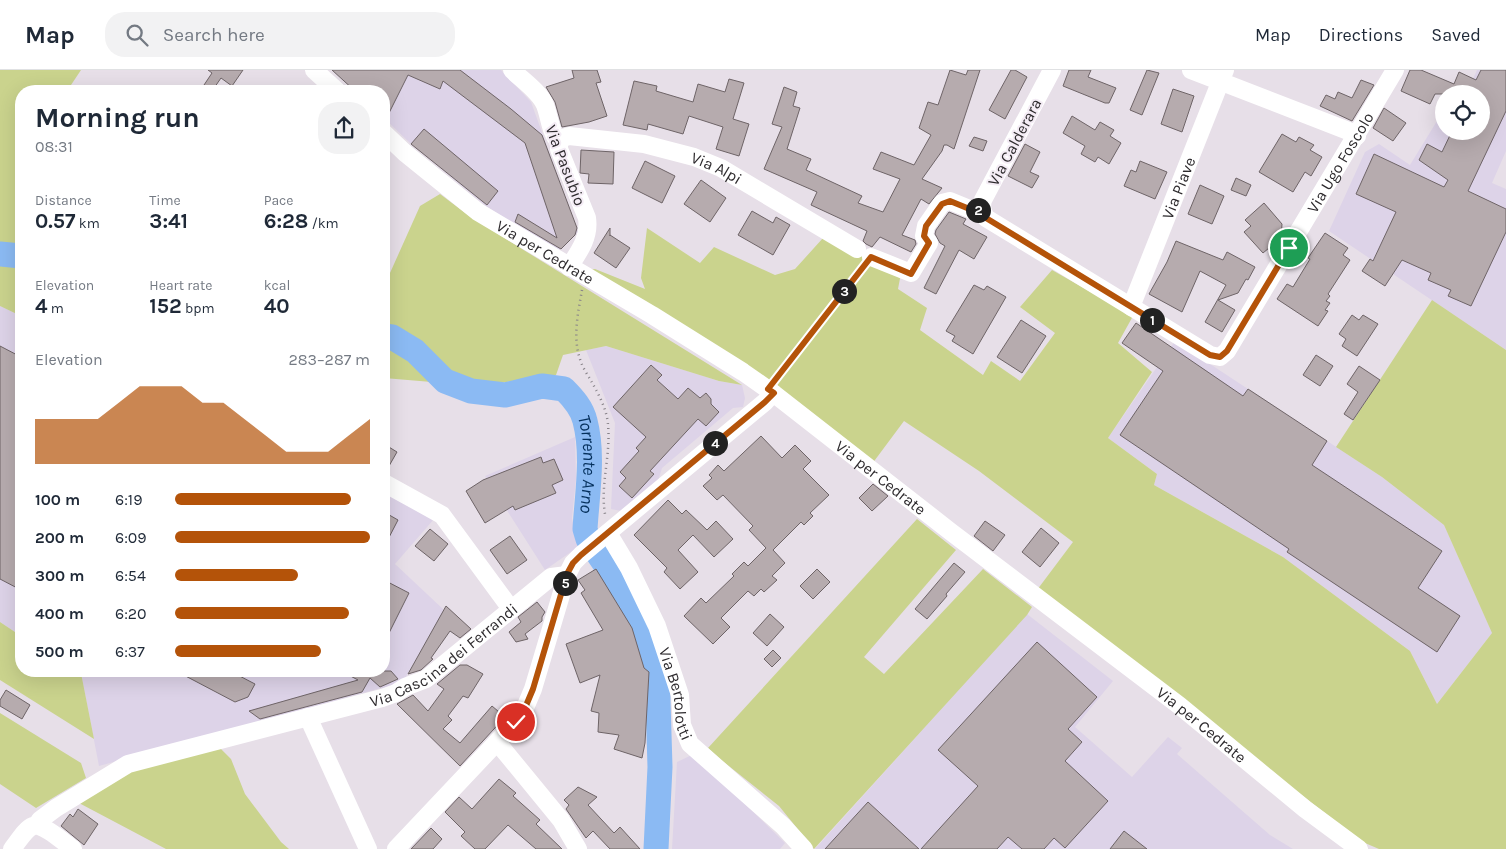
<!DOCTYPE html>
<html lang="en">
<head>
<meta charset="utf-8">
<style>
	body { margin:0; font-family:Karla,sans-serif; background:#f2f2f3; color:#1f2937; height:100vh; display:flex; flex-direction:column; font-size:19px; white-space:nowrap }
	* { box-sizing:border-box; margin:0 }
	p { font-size:16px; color:#747a83 }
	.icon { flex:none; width:28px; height:28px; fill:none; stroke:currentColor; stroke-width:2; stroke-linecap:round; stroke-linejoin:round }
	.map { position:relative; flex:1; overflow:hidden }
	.side { position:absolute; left:15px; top:15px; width:375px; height:592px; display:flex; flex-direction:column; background:#fff; border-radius:20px; box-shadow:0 5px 20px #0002 }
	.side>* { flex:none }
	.tools { position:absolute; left:1435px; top:15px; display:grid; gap:10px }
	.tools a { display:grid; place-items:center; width:55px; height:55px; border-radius:50%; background:#fff; box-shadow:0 5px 20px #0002; font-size:25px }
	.pin { position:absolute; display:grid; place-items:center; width:42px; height:42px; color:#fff; margin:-21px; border:2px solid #fff; border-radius:50%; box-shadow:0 1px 5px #0007 }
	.km { position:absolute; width:25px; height:25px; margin:-12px; border-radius:50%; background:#222; color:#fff; font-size:14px; line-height:25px; text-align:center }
	.round { display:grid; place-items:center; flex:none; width:52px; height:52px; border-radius:20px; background:#f2f2f3 }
	.headline { display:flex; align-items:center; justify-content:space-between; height:85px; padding:0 20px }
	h1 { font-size:28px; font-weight:700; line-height:38px }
	.stats { display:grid; grid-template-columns:repeat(3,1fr); gap:8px; height:85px; padding:5px 20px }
	.stats div { display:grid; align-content:center }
	.stats b { font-size:21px; font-weight:700 }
	.stats small { font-size:14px; font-weight:400 }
	.stats p { font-size:14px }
	.chart { height:140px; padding:10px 20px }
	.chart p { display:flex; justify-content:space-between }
	.chart svg { width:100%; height:90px; margin-top:5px; fill:#b45309; opacity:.7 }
	ul { padding:0 20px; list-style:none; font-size:16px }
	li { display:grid; grid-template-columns:80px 60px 1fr; align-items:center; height:38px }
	li i { height:12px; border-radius:6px; background:#b45309 }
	header { display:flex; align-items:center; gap:30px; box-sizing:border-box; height:70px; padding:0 25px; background:#fff; border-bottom:1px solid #e0e1e3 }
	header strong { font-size:24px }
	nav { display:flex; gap:28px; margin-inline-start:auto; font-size:18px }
	.search { width:350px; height:45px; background:#f2f2f3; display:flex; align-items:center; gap:12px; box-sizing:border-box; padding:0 18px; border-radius:20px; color:#747a83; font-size:19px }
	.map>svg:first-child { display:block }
	.industrial { fill:#ddd3e8 }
	.green { fill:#cad38d }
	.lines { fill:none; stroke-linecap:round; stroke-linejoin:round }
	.river { stroke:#8bbaf3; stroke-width:25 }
	.building { fill:#b6abae; stroke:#6e6467 }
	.path { stroke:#878288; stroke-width:2.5; stroke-dasharray:1 4; stroke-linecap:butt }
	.minor { stroke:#fff; stroke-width:18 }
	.route-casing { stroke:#fff; stroke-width:10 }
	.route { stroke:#b45309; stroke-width:6 }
	.labels { text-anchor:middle; stroke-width:4; stroke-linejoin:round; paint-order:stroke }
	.street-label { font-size:16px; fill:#2d2a2d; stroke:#f4ecf5 }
	.water-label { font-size:18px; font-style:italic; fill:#042f5b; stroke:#f4ecf5 }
</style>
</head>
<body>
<header>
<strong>Map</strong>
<div class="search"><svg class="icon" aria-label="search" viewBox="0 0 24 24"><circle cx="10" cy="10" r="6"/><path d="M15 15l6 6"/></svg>Search here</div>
<nav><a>Map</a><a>Directions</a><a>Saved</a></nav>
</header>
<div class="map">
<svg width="1506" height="779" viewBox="0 0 1506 779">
	<rect width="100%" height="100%" fill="#e7dfe8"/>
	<path class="industrial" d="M332,0H501L531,32L578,162L557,182L486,136L411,74L384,48V21H355Z
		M1477,0H1506V81L1492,113L1506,119V280L1329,161L1365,82L1379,74L1410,95L1437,51L1444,54V61H1481V24H1466Z
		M0,236L21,246V566L0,552Z
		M1175,271L1382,407L1444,455L1492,563L1437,634L1410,581L1283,487L1154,415L1157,404L1108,368Z
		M606,276L719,311L742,315L745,328L743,337L733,338L662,398L658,411L621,441L611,439L615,353L586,280Z
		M575,367L576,409L572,448L578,477L545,500L485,406Z
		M384,420L434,449L395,494L444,540L403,612L386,623L381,618L99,696L81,603L79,601H384Z
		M1027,544L1113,611L1075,657L1132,707L1168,667L1182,678L1177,684L1270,765L1293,779H815Z
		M694,684L785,773L780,779H672L677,692Z"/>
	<path class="green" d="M0,0H81L67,21H21V246L0,236Z
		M440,124L472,148L742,315L719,311L606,276L563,285L556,305L479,316L384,308V211L390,203L420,136Z
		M647,158L700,193L714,177L775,205L795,199L823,168L901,203L898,219L927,238L920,260L983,305L991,291L1020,311L1055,263L1020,237L1052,200L1133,246L1118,273L1152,302L1108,368L1157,404L1154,415L1283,487L1410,581L1437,634L1492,563L1444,455L1382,407L1336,377L1432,230L1506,280V779H1379L1365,773L1339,754L1037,520L1073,472L979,401L904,351L872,394L826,354L779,320L589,200L595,199L645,219L641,208Z
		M917,449L956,480L864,587L884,604L983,499L1032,537L1027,545L814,779L779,736L720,689L708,678Z
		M0,552L21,566V601H79L81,603L94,669L0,610Z
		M0,643L81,693L86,708L36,738L0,714Z
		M218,676L231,689L245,724L281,772L289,779H166L79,733L131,699Z"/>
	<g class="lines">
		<g class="river">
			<path d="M0,184L21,186"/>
			<path id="s1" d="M384,266L392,267L415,281L445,311L471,321L505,325L542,316L564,319C573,328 582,338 585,351C594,385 587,425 585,459L588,469L632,534L657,598L660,697L656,779"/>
		</g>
	</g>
	<path class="building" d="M208,0H243L232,16L221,8L212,21H200L212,3Z
		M332,0H460L511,39L542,65L577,158L575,165L561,179L515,152L518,144L557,168L525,73L443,11L440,19L408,5L384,53V21H355Z
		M572,0H597L601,12L596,13L607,46L589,52L562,57L555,32L546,17L574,8Z
		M950,0L966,5L968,0H980L954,79L947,75H944L942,81L922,109L942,118L929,134L921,129L902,165L915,170L916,174L911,182L880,167L872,177L866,174L863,171L867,161L811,135L817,122L764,99L782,57L772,54L784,17L797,22L793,36L800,38L787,79L811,89L806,100L862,126L858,133L883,142L900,109L873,99L881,82L914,95L931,65L919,58L928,32L938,35Z
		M1011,0H1015L1027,7L1005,49L989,40Z
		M1069,0H1091L1088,7L1116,18L1109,33H1105L1063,16Z
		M1147,0L1159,3L1142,45L1130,40Z
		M1410,0H1421L1454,14L1459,2L1476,10L1481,0H1506V41L1468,121L1506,139V162L1471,236L1448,226L1451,220L1428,210L1431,203L1402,190L1385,216L1362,201L1370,189L1373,191L1396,142L1356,124L1374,84L1444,117L1448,110L1419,90L1427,74L1442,82L1452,61H1481V24H1435L1430,34L1401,21Z
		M729,9L744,13L733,49L749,54L739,86L716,79L723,57L689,46L683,64L648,54L647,60L623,55L634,11L657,16L656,21L693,32L698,14L725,22Z
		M1361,10L1374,15L1352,51L1320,36L1326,25L1335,29L1338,22L1352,28Z
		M1173,19L1194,26L1182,62L1161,54Z
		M1384,38L1406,53L1393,71L1373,58Z
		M1072,46L1095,60L1100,52L1114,60L1110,66L1121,73L1109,94L1098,87L1095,92L1081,84L1085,76L1063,63Z
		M424,59L498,121L487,135L411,74Z
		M1282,64L1296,72L1299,67L1314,75L1310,80L1322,87L1311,106L1305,102L1293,122L1259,102Z
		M974,67L987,71L983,81L969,76Z
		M1025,74L1040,82L1030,102L1039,106L1032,118L1008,106Z
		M581,80L614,82L613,114L588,113L589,104L580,103Z
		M645,91L675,106L662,133L632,118Z
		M1140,91L1167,102L1155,129L1124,116L1131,100L1136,102Z
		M1236,108L1251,115L1246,126L1231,120Z
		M701,110L726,128L710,152L684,134Z
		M1200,115L1224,126L1212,154L1188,144Z
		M1264,133L1282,154L1281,168L1263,183L1244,162L1251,156L1245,150Z
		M752,141L773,153L776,147L790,155L773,185L738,165Z
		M949,142L966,149L963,154L987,167L974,189L959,180L936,224L924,218L945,176L940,173L935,164L936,160Z
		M610,158V166V165L630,178L616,198L594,183Z
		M1325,163L1348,178L1343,185L1350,190L1328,224L1330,226L1326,231L1330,233L1325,240L1328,241L1318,256L1277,229L1287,214L1293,217L1310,189L1308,188Z
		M1176,171L1223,190L1227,182L1255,197L1248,210L1246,209L1238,223L1218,230L1235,240L1222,262L1205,252L1226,215L1200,201L1182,242L1149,224L1167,192Z
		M974,215L984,220L987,216L1006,227L973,284L952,271L955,266L946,261Z
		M1352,245L1359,250L1363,245L1378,254L1357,286L1342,276L1346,269L1339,264Z
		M1021,250L1046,266L1022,303L997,287Z
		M1136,253L1243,326L1248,319L1327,371L1312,395L1442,481L1418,518L1460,546L1437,582L1287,482L1289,479L1120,365L1163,301L1122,273Z
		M0,276L21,287V520L0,509Z
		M1316,285L1333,296L1320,316L1303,305Z
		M651,295L662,305L657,310L678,329L688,318L700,328L706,323L711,329V334L719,342L706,356L698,349L650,401L654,404L632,428L619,416L626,408L620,402L639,381L636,378L646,367L613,337Z
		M1359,296L1380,310L1353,350L1344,344L1358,322L1347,314Z
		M761,366L782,388L795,375L811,391L803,399L829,425L810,443L813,446L804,455L801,452L773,480L785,493L772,506L777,510L764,522L761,519L754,526L748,521L721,548L730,557L713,574L684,546L701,528L706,533L734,506L732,504L744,492L748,496L766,478L749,460L753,456L723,425L717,430L703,416L712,408L709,405L718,395L724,401Z
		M384,374L397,382L385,403L384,402Z
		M541,387L543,393L554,389L563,410L552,415L556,423L515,440L513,436L485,453L466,421L483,410Z
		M873,414L888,426L872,441L859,428Z
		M668,430L682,444L686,440L707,460L716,451L733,469L714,487L693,465L678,480L698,502L680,519L664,502L667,498L634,465Z
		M384,442L398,450L384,477Z
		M985,451L1005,465L993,481L974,466Z
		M1041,458L1059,473L1040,497L1022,482Z
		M430,459L448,474L434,491L415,476Z
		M510,466L527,490L507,504L490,480Z
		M954,493L965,502L946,524L947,526L927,549L915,539Z
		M596,499L632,558L644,598L649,602L645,673L642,688L614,679L619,665L598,662L599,643L591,641L600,605L580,613L566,574L603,560L581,523L585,520L578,510Z
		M817,499L830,512L813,529L800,516Z
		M384,510L409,523L384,573Z
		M537,532L545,542L542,547V551L525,564L528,569L516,572L509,562L521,552L518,547Z
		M446,536L471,559L460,568L450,561L431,588L433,589L421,600L408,604Z
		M770,544L784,557L767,576L753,563Z
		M1037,572L1097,627L1068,659L1082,672L1065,691L1108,731L1065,778L1054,768L1044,779H1022L1008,767L997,779H921L978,716L938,680Z
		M773,580L781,588L772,597L764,589Z
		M460,595H467L483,604L468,628L463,626L448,646L452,650L443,659L460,673L492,636L505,647L460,696L397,634L413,625L428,641L444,619L437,614Z
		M176,601H230L255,614L248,627L235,632Z
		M341,601H391L398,609L380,617L370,608L362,622L260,649L249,641L358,610Z
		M6,620L30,635L22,649L0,636V630Z
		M499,709L516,723L513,726L540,750L536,754L562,779H536L508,755L485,779H475L461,766L465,762L445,742L459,727L472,739Z
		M578,717L597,727L588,735L614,763L620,757L640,779H610L593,761L586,768L566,739L569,735L564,730Z
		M868,732L919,779H825Z
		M78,739L98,754L84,775L61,756L70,744L73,747Z
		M431,758L442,769L433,779H411Z
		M1124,761L1147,779H1110Z"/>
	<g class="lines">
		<path class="path" d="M582,220C578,243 572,269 581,292C583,298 587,304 590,309C598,323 607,339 608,355C611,385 600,415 605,444
			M777,308L862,198"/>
		<g class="minor">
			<path d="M314,0L337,21"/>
			<path d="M512,0C522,10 539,21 545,35C550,48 550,62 559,72V79L587,148C590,167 579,182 569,197"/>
			<path id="s2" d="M1052,0L983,130C981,137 982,142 986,148L1210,285L1220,287L1227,281L1395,0"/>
			<path d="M1191,0L1351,62L1357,66"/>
			<path id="s3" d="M384,63L405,83L478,142L652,245L743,302L773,323L951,462L1180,636L1305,739L1359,779"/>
			<path id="s4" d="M559,72L563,68L569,66L644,74L694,87L721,98L857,179"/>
			<path d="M871,187L911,203L929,173L924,166L926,156L942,133L950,131L972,140H982"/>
			<path id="s5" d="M1131,237L1225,0"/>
			<path d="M384,413L442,445L511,539"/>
			<path id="s6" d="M608,463L629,498L657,556L680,625L682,655L690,674L783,756L804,779"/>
			<path d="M308,647L368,779"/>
			<path d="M497,672L561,750L578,779"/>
			<path id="s7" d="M37,755L40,750L56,738L128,694L382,628L396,623L405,617L426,609L551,507L567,505"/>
			<path d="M12,779C18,772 25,759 33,756C42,752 66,774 73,779"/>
			<path d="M396,779L497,672L516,651L525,638L533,619L567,505L573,493L581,485L765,332L773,323"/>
		</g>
	</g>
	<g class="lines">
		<defs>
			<path id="route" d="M516,652L525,638L533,619L567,504L573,493L581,485L765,332L774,323L768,319L871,187L911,204L929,173L924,166L926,156L942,134L950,131L972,140H982L986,148L1210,285L1220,287L1227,281L1289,178"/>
		</defs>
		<use href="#route" class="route-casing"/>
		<use href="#route" class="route"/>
	</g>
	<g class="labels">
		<g class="street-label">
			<text transform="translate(1014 72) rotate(-62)" y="6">Via Calderara</text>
			<text dy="6" stroke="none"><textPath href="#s2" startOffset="668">Via Ugo Foscolo</textPath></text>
			<text transform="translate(566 95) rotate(69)" y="6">Via Pasubio</text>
			<text dy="6" stroke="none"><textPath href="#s4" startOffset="164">Via Alpi</textPath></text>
			<text dy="6" stroke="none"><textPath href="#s5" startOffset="128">Via Piave</textPath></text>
			<text dy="6" stroke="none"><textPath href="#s3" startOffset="201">Via per Cedrate</textPath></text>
			<text dy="6" stroke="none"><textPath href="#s3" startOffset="606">Via per Cedrate</textPath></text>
			<text dy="6" stroke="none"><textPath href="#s7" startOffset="448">Via Cascina dei Ferrandi</textPath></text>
			<text dy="6" stroke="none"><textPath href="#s6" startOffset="176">Via Bertolotti</textPath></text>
			<text dy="6" stroke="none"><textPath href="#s3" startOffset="1011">Via per Cedrate</textPath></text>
		</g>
		<g class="water-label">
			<text dy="6" stroke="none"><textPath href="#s1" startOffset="282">Torrente Arno</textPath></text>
		</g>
	</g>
</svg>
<div class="tools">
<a><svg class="icon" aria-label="locate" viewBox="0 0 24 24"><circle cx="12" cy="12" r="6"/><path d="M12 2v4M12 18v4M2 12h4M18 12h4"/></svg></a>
</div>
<div class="pin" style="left:1289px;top:178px;background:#1e9e55"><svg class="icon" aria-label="arrive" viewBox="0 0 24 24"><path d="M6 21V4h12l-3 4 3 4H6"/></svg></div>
<div class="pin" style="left:516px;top:652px;background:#d93025"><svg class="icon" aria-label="check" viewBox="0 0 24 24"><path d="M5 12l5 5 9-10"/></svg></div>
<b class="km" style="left:1152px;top:250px">1</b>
<b class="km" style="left:978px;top:140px">2</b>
<b class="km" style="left:844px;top:221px">3</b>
<b class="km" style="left:715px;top:373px">4</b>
<b class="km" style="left:565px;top:513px">5</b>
<section class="side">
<div class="headline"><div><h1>Morning run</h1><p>08:31</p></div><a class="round"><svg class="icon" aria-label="share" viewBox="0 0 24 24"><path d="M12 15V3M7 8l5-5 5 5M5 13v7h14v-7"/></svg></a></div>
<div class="stats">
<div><p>Distance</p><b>0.57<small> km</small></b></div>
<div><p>Time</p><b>3:41</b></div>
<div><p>Pace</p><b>6:28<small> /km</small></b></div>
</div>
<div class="stats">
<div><p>Elevation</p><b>4<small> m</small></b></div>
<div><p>Heart rate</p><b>152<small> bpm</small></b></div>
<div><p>kcal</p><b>40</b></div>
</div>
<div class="chart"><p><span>Elevation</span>283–287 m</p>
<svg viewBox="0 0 160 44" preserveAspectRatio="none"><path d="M0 44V22L10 22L20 22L30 22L40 14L50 6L60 6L70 6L80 14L90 14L100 22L110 30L120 38L130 38L140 38L150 30L160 22V44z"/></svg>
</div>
<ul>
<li><b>100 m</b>6:19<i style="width:90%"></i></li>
<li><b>200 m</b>6:09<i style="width:100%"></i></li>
<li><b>300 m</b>6:54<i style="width:63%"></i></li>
<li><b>400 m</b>6:20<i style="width:89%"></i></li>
<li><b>500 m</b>6:37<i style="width:75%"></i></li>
</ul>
</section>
</div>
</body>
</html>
